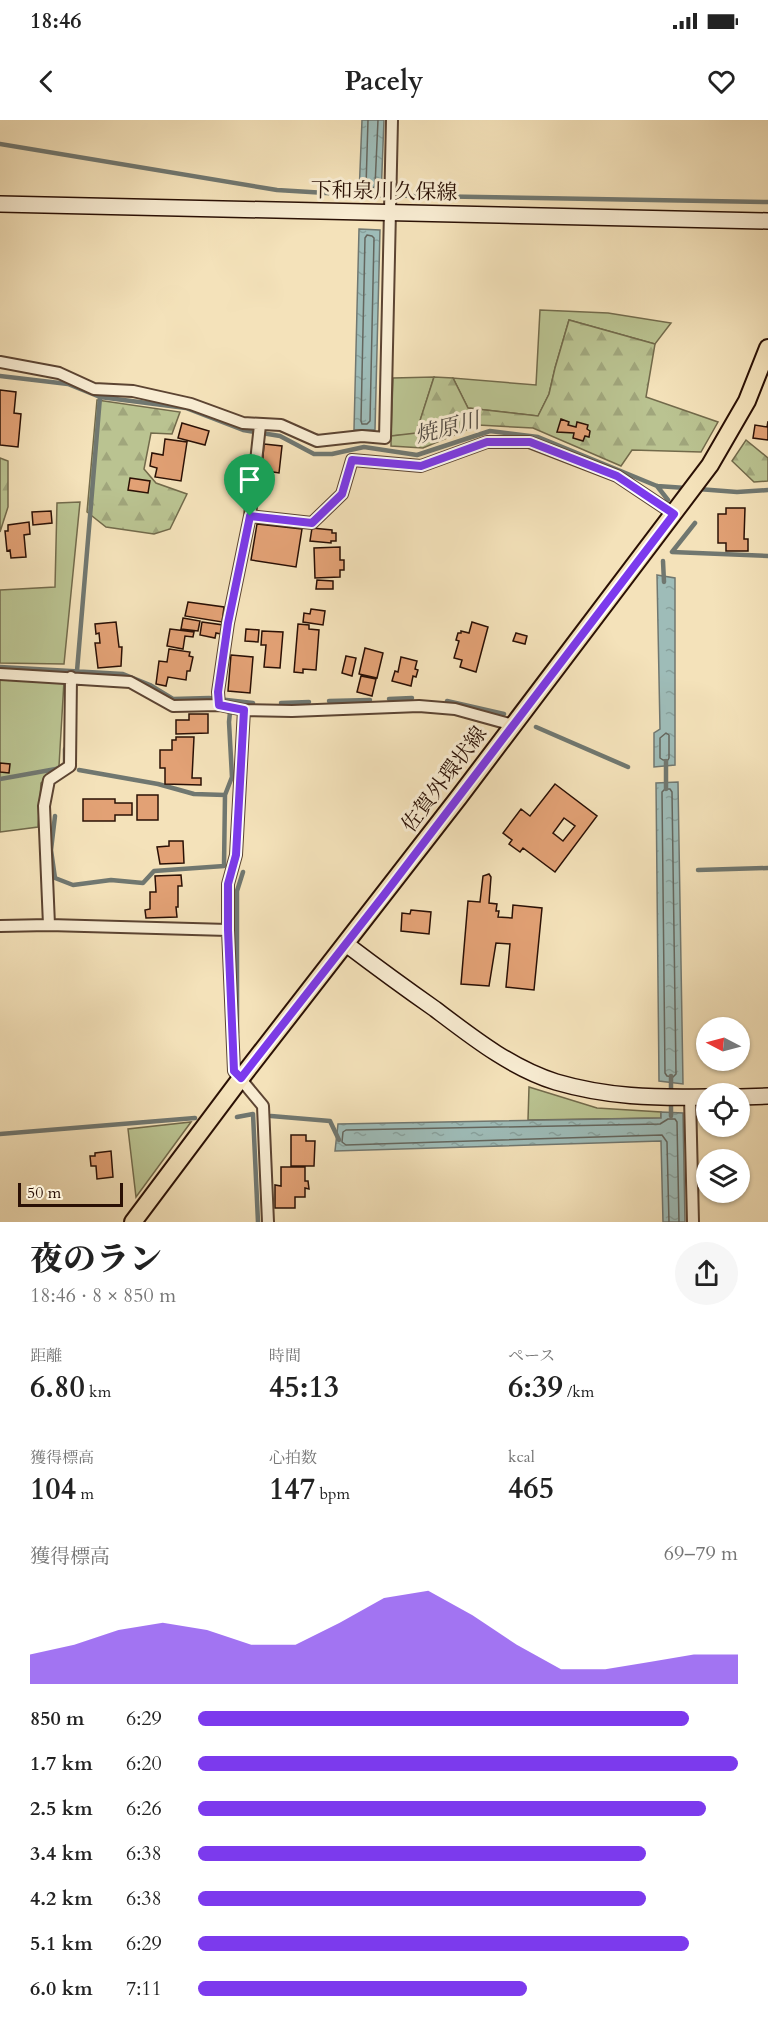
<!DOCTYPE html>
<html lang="ja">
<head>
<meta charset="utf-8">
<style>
	body { margin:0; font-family:Cardo,"Noto Serif JP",serif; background:#f6f6f6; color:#222; height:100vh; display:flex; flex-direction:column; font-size:22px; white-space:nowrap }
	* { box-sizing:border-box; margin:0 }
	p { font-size:20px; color:#767676 }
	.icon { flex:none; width:33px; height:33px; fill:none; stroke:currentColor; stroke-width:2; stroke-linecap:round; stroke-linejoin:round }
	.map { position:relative; height:1102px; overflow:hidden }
	.panel { display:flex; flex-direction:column; background:#fff; flex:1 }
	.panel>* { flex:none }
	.needle { width:39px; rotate:276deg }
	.buttons { position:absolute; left:696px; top:897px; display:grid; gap:12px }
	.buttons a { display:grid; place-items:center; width:54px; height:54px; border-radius:50%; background:#fff; box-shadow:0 2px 4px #0004; font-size:30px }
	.scale { position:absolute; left:18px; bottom:15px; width:105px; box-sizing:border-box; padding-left:6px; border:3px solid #2a1005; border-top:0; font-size:16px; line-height:21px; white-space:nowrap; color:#2a1005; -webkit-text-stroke:4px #f8ecd2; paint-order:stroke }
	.pin { position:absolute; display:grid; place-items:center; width:51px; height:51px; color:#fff; margin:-62px -26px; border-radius:50% 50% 50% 0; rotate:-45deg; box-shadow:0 0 6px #0007 }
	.pin .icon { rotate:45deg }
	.round { display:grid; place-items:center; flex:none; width:63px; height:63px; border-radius:32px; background:#f6f6f6 }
	.head { display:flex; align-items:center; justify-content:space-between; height:102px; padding:0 30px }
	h1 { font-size:33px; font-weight:800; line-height:45px }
	.stats { display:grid; grid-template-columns:repeat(3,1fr); gap:9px; height:102px; padding:6px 30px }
	.stats div { display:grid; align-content:center }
	.stats b { font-size:30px; font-weight:800 }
	.stats small { font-size:16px; font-weight:400 }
	.stats p { font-size:16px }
	.chart { height:168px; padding:12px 30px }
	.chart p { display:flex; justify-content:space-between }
	.chart svg { width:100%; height:108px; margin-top:6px; fill:#7c3aed; opacity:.7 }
	ul { padding:0 30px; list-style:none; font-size:20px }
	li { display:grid; grid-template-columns:96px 72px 1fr; align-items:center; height:45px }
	li i { height:15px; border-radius:8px; background:#7c3aed }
	.status { display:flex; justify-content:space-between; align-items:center; height:42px; padding:0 30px; background:#fff; direction:ltr }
	.status svg { height:16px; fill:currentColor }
	header { display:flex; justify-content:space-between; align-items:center; height:78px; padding:0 30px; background:#fff; font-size:27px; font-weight:800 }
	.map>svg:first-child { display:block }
	.green { fill:#bac391; stroke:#726a4b; stroke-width:1.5 }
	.forest { fill:url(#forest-firs); stroke:#726a4b; stroke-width:1.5 }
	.water { fill:url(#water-ripples); stroke:#707770; stroke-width:1.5 }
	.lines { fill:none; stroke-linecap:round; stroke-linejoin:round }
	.shore { stroke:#64665e; stroke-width:1.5 }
	.stream { stroke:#707770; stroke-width:4.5 }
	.building { fill:#e2a175; stroke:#2a1005; stroke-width:1.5; fill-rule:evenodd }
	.street-casing { stroke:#5c4432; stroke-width:14 }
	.secondary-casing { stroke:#2a1005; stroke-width:18 }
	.primary-casing { stroke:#2a1005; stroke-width:20 }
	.street { stroke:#f8ecd2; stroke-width:10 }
	.secondary { stroke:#f8ecd2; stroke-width:15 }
	.primary { stroke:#f4e2ba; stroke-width:16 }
	.route-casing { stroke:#fff; stroke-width:12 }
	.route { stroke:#7c3aed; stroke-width:8 }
	.labels { text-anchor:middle; stroke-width:6; stroke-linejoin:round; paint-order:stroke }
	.street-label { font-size:21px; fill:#2a1005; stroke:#f8ecd2 }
	.water-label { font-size:22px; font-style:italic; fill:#534c44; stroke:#f8ecd2 }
</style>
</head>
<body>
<div class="status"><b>18:46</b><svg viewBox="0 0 49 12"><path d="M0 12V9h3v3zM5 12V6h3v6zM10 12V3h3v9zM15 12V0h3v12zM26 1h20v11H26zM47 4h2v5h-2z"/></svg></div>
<header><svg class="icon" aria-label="back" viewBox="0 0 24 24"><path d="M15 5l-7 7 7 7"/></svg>Pacely<svg class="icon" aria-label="heart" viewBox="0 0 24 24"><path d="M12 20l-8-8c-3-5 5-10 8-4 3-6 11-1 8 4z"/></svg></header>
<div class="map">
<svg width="768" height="1102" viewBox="0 0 768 1102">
	<defs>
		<pattern id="forest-firs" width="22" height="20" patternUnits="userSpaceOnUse" patternTransform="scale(1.5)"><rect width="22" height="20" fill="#bac391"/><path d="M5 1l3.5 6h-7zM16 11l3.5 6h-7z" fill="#a0a67c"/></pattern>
		<pattern id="water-ripples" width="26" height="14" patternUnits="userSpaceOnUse" patternTransform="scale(1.5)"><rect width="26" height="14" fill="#9ebcb8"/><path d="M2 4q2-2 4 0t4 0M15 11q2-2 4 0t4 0" fill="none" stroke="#88a19d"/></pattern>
	</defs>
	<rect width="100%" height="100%" fill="#f4e2ba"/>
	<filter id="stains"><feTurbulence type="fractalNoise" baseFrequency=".00333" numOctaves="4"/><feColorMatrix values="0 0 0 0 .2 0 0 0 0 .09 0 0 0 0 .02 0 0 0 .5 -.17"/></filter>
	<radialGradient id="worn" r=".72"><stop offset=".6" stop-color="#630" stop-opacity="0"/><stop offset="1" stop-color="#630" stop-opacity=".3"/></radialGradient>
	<path class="green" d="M540,190L608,193L671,203L655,224L569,200L555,248L549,274L538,296L468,288L453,258L536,265Z
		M434,257L416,314L391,316L393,258Z
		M80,382L64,544L0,543V470L55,467L57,383Z
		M0,558L64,561L59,646L41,663L38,707L0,712Z
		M529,967L597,988L661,992V998L528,1000Z
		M191,1002L136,1077L128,1009Z"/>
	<path class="forest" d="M569,200L655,224L646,277L718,302L701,332L632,330L621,346L533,308L478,305L423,328L391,326V316L416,313L434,257L453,258L468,288L538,296L549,274L555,248Z
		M97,280L180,292L172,314L151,313L144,349L156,363L187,374L170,409L154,414L106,407L87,392Z
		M746,320L768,338V361L754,362L732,341Z
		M0,338L8,341V387L0,412Z"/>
	<path class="water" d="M362,0H384L381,76L359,75Z
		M359,109L380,110L375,310H354Z
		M657,455L675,458V645L654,647V613L660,609Z
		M678,662L683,964L659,961L656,663Z
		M661,992L683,993L685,1102H663L661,1021L335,1031L338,1004L661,998Z"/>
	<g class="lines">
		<path class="shore" d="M368,0L366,67L367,69H372L375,66L378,0
			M367,115L372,116L374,118L370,301L367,304H362L361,301L365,118Z
			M666,613L669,615V638L668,640H663L660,638V618Z
			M665,669H670L672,672L676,954L673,957L667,956L665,953L662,672Z
			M669,1102L667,1022L662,1015L346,1025L342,1022L343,1012L346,1010L660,1004L668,999H675L677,1002L679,1102"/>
		<path class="stream" d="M0,24L277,70L359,75L768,82
			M0,256L68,264L100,277L186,288L243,310L280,316L314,334H332L364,327L417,335L490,311L538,317L657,366L686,368
			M657,366L668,380
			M698,369L737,372L768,370
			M695,403L672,432L768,436
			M663,441L664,462
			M0,547L123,554L150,565L173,579L209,578L253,583
			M77,551L100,277
			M389,579L412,578
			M329,581L370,580
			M447,581L504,594
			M281,583L309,582
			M536,607L628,647
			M666,641V669
			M79,650L158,664L194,674L225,675
			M0,659L56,649L65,645V629
			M55,696L51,730L55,758L73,765L111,760L143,763L154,751L224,746L225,675L232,657L229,602L231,582
			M698,750L768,748
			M237,913V771L243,752
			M671,956V996
			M271,996L330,1001L339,1020
			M237,997L253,994L258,1102
			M0,1014L195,998"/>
	</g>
	<path class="building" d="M0,270L16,272L14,293L21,294L18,327L0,325Z
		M561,299L569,302L568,305L576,307L577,302L588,305L587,309L590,311L589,317L585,316L583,321L573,318L574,313L557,312Z
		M768,301V320L753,318L755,305L767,307Z
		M182,303L209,311L205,325L178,318Z
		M165,319L187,322L181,361L155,357L157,348L150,346L152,333L163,335Z
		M264,324L282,326L279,353L273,352V362L261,361Z
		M130,358L150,361L148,373L128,370Z
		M726,388H745L744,419H748V431H726V423H718V394H726Z
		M51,391L52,403L33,405L32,392Z
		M29,402L30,414L24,415L26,437L11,438L10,430L7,431L5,411H8V405Z
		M257,404L302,409L296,447L251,440Z
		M312,408L332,410V413H336V421H331V423L310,421Z
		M340,427V440H344V450H340V457L315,458L314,428Z
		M317,460L333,461V469H316Z
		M188,482L224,487L222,502L185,496Z
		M311,489L325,491L323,505L303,502L304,493L310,494Z
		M183,498L200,501L198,511L181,509Z
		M116,502L119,527H122L121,546L98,548L95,523H100L99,513L96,514L95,504Z
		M202,502L223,505L221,514L216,513L215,518L200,515Z
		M472,502L488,507L476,552L460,547L462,540L454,538L459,521L456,520L458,513H461V511L469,513Z
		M298,504L309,505V509L319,510L316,550L303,549V553L294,552Z
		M170,509L194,512L193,517L185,516L183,529L167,526Z
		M246,509L259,510L258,522L245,521Z
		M262,511L283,512L280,548L264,547L266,525H261Z
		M516,513L527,516L525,524L513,521Z
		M365,528L383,533L377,558L359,554Z
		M169,529L190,532L189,536L193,537L190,551H187L186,560L168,557L166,566L156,564L159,541L167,542Z
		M231,535L253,537L250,573L228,571Z
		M346,536L356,538L352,556L342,553Z
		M401,537L417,541L415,549L418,550L416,557L413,556L411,566L392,561L395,551L398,552Z
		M361,556L376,559L372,576L357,572Z
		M189,594H208V613L176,614V600H189Z
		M176,617H194L192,658H201V665L165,664V648H160V630H172V620H176Z
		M0,643L10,644L9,653L0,652Z
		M555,664L597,696L555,752L523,728L520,732L509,724L512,720L503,713L521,689L530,696ZM564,698L575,706L563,721L553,713Z
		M137,675H158V700H137Z
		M83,679H115V683H132V695H115V701H83Z
		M169,721H183L184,743L160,744L157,727L169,726Z
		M489,754L491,757L489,783L497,784L496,791H499L498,797L512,798L513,785L542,788L534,870L506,867L510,824L496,823L489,866L461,864L468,781L480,782L483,756Z
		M181,755L182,766H178V787H176L177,797L146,798L145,790L150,789V772H156L155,756Z
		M411,790L431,792L429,814L401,811L402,793L410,794Z
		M291,1015H306V1021H315L314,1046H291Z
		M111,1031L113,1057L97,1059L96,1046H91L90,1036H95V1033Z
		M281,1047H305V1061H308L309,1069L305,1068V1077H295V1088H275V1065L281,1066Z"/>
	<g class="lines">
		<defs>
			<path id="street" d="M0,242L59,253L94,269L133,271L191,284L243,303L281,305L317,321L362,316L385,318L392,0
				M250,396L312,403L342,374L352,340L421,346L487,322H529L617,356L674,394
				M0,554L130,562L173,586L219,585L244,590L292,591L419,586L455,589L513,605
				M219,585L218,572L228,503L250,396L260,305
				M244,590L236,735L228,764V810L234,951L263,986L268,1102
				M49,805L44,686L49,660L70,646L71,557
				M0,806L49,805L228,810
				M690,977L693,1102"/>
			<path id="secondary" d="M0,84L768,101
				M346,824C375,846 405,868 435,889C472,917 511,948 556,962C607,977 654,978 706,977
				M740,977L768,976"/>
			<path id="primary" d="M133,1102L241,958L459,677L710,345L747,281L768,228"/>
		</defs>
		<use href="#street" class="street-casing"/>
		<use href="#secondary" class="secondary-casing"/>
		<use href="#primary" class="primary-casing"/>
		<use href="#street" class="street"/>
		<use href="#secondary" class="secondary"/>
		<use href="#primary" class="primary"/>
	</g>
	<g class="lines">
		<defs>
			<path id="route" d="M487,322H530L617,356L674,394L384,775L241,958L234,951L228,810V764L236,735L244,590L219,585L218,572L228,503L250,396L312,403L342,374L352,340L421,346Z"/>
		</defs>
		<use href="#route" class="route-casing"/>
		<use href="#route" class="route"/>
	</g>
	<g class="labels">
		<g class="street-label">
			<text transform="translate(384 71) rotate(1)" y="7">下和泉川久保線</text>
			<text transform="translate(444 659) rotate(-53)" y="7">佐賀外環状線</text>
		</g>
		<g class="water-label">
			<text transform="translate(447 307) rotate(-14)" y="8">焼原川</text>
		</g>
	</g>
	<rect width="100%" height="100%" filter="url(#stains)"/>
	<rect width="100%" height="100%" fill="url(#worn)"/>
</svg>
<div class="buttons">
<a><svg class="needle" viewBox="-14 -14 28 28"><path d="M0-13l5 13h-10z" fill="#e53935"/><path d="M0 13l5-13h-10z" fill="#767676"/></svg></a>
<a><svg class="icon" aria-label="locate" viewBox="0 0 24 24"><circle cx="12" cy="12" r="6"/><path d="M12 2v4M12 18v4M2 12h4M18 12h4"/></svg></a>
<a><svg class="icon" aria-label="layers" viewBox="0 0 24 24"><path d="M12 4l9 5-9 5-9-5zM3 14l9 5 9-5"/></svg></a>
</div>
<div class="scale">50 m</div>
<div class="pin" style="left:250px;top:396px;background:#1e9e55"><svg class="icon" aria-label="arrive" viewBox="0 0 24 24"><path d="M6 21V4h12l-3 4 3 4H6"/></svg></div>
</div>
<section class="panel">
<div class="head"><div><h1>夜のラン</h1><p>18:46 · 8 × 850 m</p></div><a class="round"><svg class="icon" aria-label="share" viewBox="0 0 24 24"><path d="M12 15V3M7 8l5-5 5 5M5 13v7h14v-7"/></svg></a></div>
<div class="stats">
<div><p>距離</p><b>6.80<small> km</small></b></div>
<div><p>時間</p><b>45:13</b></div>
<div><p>ペース</p><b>6:39<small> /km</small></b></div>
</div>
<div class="stats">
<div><p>獲得標高</p><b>104<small> m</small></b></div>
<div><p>心拍数</p><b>147<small> bpm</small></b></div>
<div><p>kcal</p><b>465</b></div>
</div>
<div class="chart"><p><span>獲得標高</span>69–79 m</p>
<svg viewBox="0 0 160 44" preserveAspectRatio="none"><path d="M0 44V32L10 28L20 22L30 19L40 22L50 28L60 28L70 19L80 9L90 6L100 16L110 28L120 38L130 38L140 35L150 32L160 32V44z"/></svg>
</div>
<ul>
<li><b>850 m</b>6:29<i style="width:91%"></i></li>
<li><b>1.7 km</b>6:20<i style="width:100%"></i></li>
<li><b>2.5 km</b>6:26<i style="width:94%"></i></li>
<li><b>3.4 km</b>6:38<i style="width:83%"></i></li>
<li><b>4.2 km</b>6:38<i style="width:83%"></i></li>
<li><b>5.1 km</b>6:29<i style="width:91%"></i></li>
<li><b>6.0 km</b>7:11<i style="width:61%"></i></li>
</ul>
</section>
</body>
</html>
